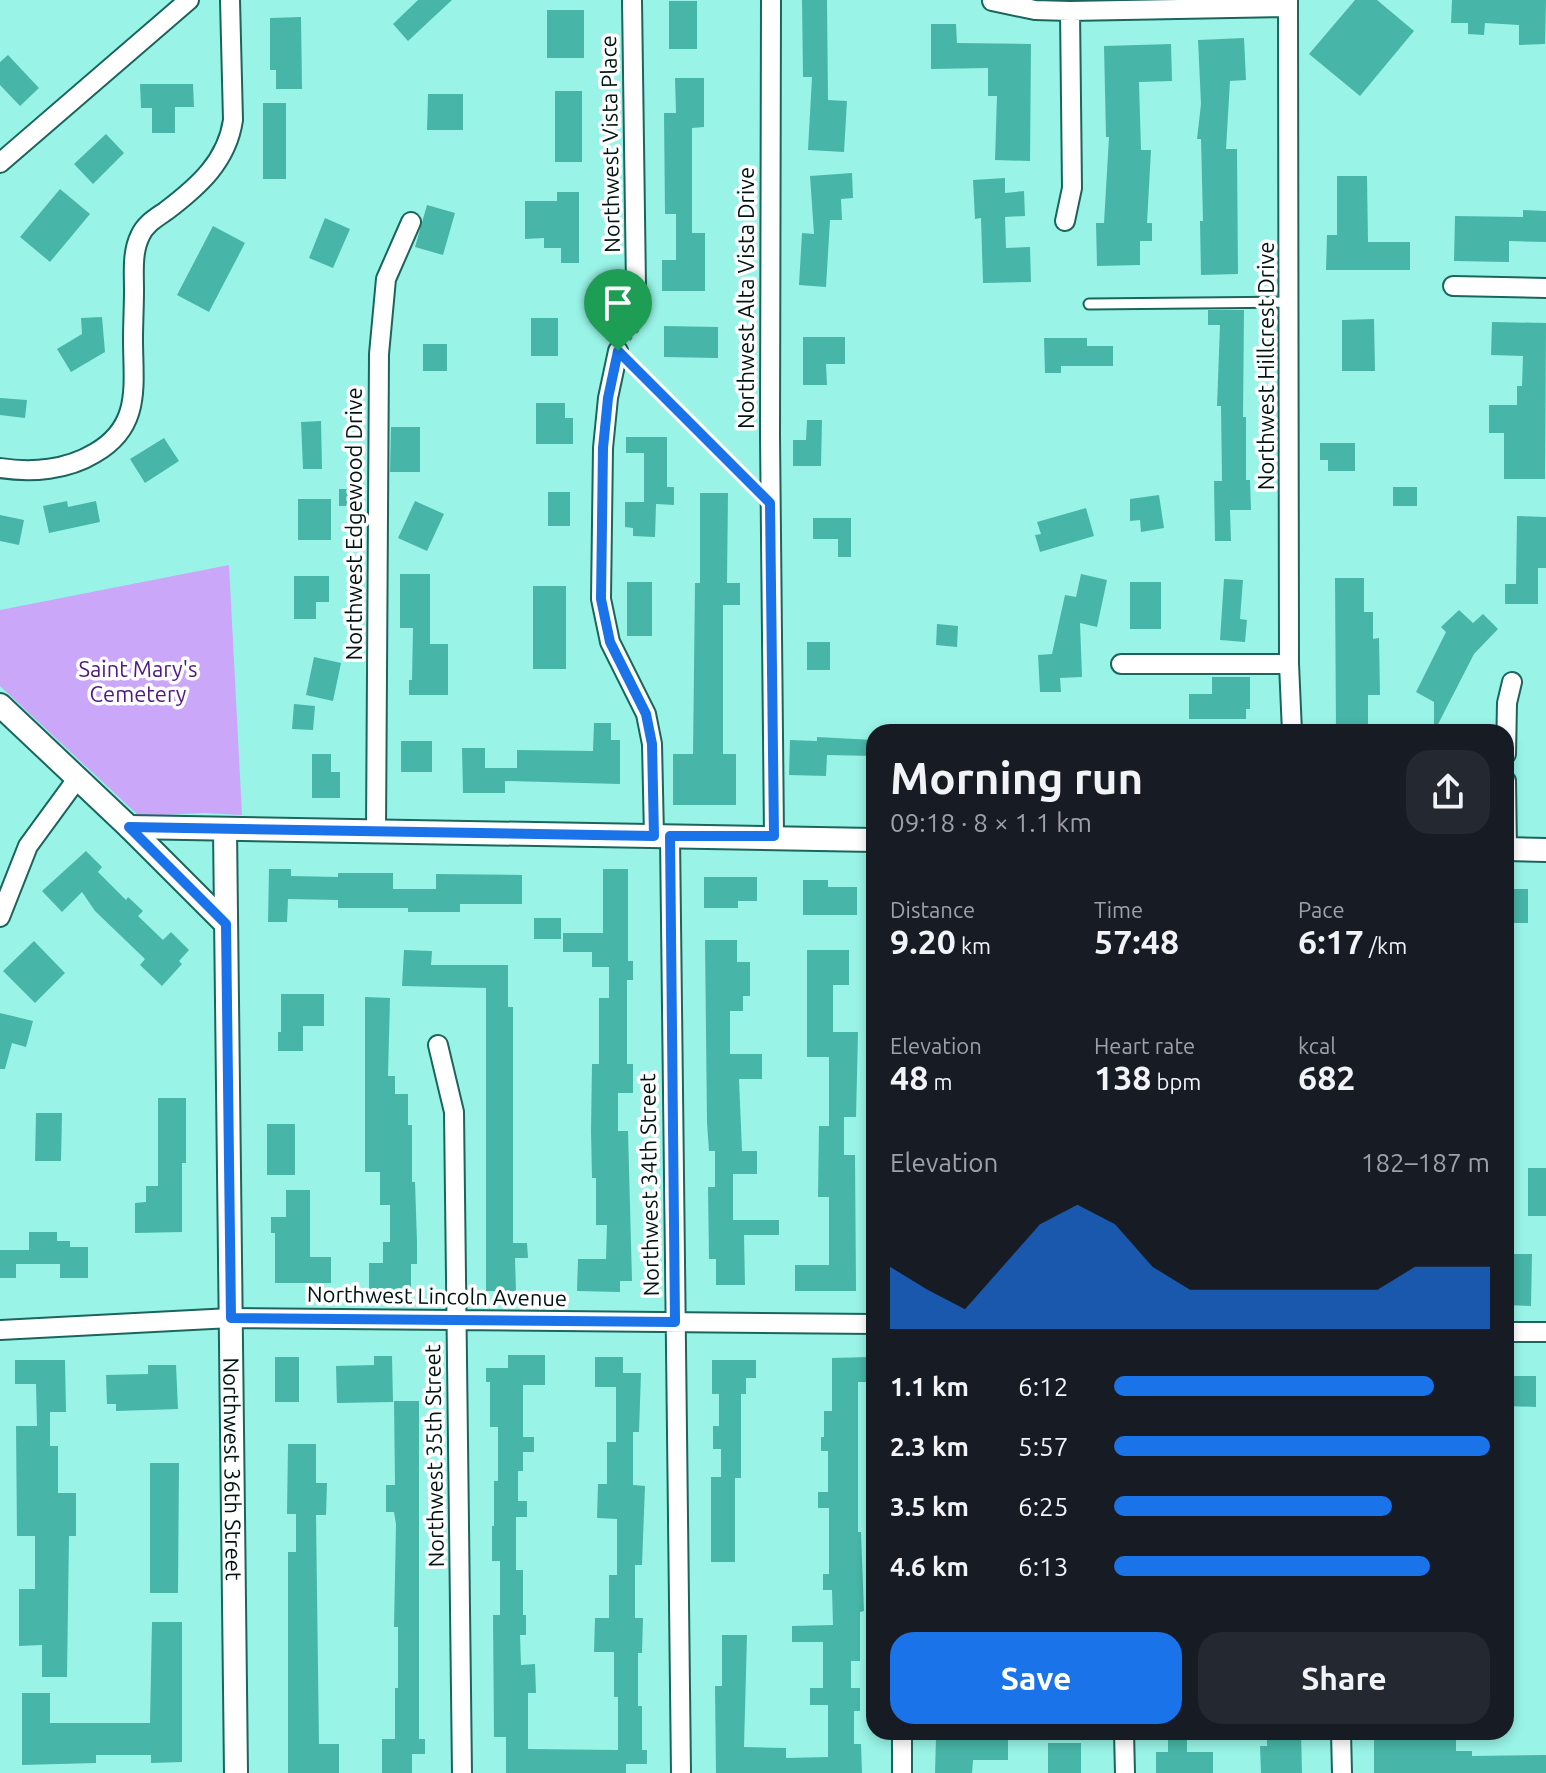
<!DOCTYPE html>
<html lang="en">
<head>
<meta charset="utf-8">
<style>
	body { margin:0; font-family:Ubuntu,sans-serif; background:#242831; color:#f1f3f6; height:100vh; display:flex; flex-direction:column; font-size:30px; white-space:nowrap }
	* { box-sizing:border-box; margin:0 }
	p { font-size:26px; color:#9ea1a6 }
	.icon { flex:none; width:44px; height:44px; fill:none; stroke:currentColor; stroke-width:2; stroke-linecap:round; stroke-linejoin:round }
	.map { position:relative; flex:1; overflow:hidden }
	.side { position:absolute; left:866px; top:724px; width:648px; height:1016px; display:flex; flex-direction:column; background:#171b24; border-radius:24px; box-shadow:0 4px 12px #0003 }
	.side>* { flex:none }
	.pin { position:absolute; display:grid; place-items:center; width:68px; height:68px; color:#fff; margin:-82px -34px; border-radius:50% 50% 50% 0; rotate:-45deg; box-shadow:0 0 8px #0007 }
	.pin .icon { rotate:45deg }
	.round { display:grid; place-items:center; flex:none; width:84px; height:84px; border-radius:24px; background:#242831 }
	.head { display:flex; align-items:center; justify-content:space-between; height:136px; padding:0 24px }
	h1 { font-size:44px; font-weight:700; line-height:60px }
	.metrics { display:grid; grid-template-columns:repeat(3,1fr); gap:12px; height:136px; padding:8px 24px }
	.metrics div { display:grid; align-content:center }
	.metrics b { font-size:34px; font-weight:700 }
	.metrics small { font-size:22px; font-weight:400 }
	.metrics p { font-size:22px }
	.chart { height:224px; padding:16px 24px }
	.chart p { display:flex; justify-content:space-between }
	.chart svg { width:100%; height:144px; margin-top:8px; fill:#1a73e8; opacity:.7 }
	.primary-button { display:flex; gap:16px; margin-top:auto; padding:16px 24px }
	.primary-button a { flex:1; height:92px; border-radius:24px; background:#1a73e8; color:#fff; font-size:32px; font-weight:700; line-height:92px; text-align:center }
	.primary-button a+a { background:#242831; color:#f1f3f6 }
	ul { padding:0 24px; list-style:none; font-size:26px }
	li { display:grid; grid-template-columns:128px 96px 1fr; align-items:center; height:60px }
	li i { height:20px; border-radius:10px; background:#1a73e8 }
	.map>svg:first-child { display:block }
	.green { fill:#cba7f9 }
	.building { fill:#47b6a8 }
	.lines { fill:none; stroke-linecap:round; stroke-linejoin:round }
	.service-casing { stroke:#1b655c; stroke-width:13 }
	.minor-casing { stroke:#1b655c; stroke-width:22 }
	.tertiary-casing { stroke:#1b655c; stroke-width:26 }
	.path { stroke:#57948b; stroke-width:3; stroke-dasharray:4 6; stroke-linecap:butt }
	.service { stroke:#fff; stroke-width:9 }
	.minor { stroke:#fff; stroke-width:18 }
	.tertiary { stroke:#fff; stroke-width:22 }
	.route-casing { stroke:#fff; stroke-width:16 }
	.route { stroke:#1a73e8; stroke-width:10 }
	.labels { text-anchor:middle; stroke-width:7; stroke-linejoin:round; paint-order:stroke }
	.street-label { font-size:22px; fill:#001512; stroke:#fff }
	.park-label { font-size:22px; fill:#50197e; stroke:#fff }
</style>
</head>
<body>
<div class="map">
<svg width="1546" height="1773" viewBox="0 0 1546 1773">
	<rect width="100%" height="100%" fill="#99f4e7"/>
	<path class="green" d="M229,565L242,815L205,813L139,816L0,686V610Z"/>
	<path class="building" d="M418,0H452L408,41L393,24Z
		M802,0H827L828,100L847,101L844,152L808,150L812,77H803Z
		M1355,0H1377L1414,31L1360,96L1309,54Z
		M1452,0H1546L1545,44L1519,45V25L1485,23L1484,35L1468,34V23H1451Z
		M669,1H697V49H669Z
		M547,10H584V58H547Z
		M301,17L302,89H276V70H270V18Z
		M931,24H956L957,43L1031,44L1030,161L995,160L997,96H988V68L931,69Z
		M1244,38L1246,80L1230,81L1226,149H1237L1238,274L1201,275L1200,221H1203L1201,139H1197L1201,104L1198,40Z
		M1171,44L1172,81L1139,82L1141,150H1151L1147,223H1152V241H1140V265L1097,266L1096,223H1104L1109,137H1106L1104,46Z
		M8,55L39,88L20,106L0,85V62Z
		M675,78H704V127L692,128V233H705V291H662V260H676V214H665L664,113H676Z
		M140,84H193L194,107H175V133H152V108H141Z
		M555,91H582V162H555Z
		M428,94H463V130H427Z
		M263,103H286V179H263Z
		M106,134L124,153L93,184L74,164Z
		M852,173L853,198L841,199L842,220H830L826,287L799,285L802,233L814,234L810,176Z
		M1337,176H1367L1368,242H1410V270H1326L1327,235H1337Z
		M1005,178V193L1024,191L1025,216L1005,217L1006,248L1030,247L1031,282L983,283L981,218L975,219L973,180Z
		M60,189L90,214L50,262L20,237Z
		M557,192H579V263H561V248H544V238L525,239V201H557Z
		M427,205L455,213L443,255L415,247Z
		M1523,210L1546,211V242L1509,241V262L1454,261L1455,216L1523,217Z
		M325,218L350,229L333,268L309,258Z
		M213,226L245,243L209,312L177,295Z
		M1208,310H1244L1243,417H1246V480H1250L1251,510H1230L1231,541H1215L1214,481H1222L1221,406H1217L1220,325H1208Z
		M102,317L105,352L71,372L57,349L82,334L81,318Z
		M531,318H558V356H531Z
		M1374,319L1375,371H1342V320Z
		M1492,322L1546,323L1545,479H1504V433H1489V405H1517V386H1522L1523,356L1491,355Z
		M664,326L718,327V358L664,357Z
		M803,337H845V364H826L827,385H803Z
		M1044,338H1087V346H1113V366H1061V373H1045Z
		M423,344H447V371H423Z
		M0,398L27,400L25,418L0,415Z
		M536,403H565V418H573V444H536Z
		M807,420H822L821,466H793V440H806Z
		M321,421L322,469H303L301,422Z
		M391,427H420V472H390Z
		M626,437H667V487H674V505L656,504L655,537L633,536V528L625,527V502H644V453H626Z
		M164,438L179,461L145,483L130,459Z
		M1320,443H1355V471H1328V460H1320Z
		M1393,487H1417V506H1393Z
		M339,489H362V506H339Z
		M548,492H570V526H548Z
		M700,493H728L727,583H740V605H723V754H736V805H673V754H693L695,583H700Z
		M1159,495L1164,528L1141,532L1140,520L1130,521V499Z
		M298,499H331V540H298Z
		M67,501L68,507L96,501L100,522L49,533L43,506Z
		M415,501L444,514L427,551L398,538Z
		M1086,508L1094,536L1040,552L1035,535L1041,534L1037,522Z
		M0,515L24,520L19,545L0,541Z
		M1517,516L1546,517V568H1538V604H1505V584H1516Z
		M813,518H851V557H838V539H813Z
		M400,574H430V644H448V695H409V680H412L413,628H400Z
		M1081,574L1107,580L1097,627L1080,623L1082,677L1060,678L1061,692H1040L1038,655L1052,654L1065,595L1076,597Z
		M294,576H329V602H316V619H294Z
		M1335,578H1364V612H1373V639L1379,638L1380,695H1368V732H1336Z
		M1224,579L1243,580L1240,619L1247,620L1245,642L1220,640Z
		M627,582H652V636H627Z
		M1130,582H1161V629H1130Z
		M533,586H566V669H533Z
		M1459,610L1473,623L1483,614L1498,629L1474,654L1434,732V702L1416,692L1446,632L1441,627Z
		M937,624L958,626L957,647L936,645Z
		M807,642H830V670H807Z
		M314,657L341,663L333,701L306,695Z
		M1212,677H1250V709H1246V719H1189V694H1212Z
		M294,704L315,706L313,730L292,729Z
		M594,723H611V740H620V784L505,781V793H463L462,748H485V768H517V750L593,751Z
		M817,737L874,740V756L827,755L826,776L789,775L790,740L817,741Z
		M401,741H432V772H401Z
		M312,754H331V772H340V798H312Z
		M86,851L102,867L98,872L126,900L128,897L143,911L138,916L163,940L171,932L189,950L179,961L182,964L162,986L140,965L145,959L95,911L82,892L62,912L42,891Z
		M269,869H291V876L338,877V873H393V889H436V874L522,875V904H460V912H408V908H338V900L288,899L287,922H268Z
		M603,869H628V961H633V980H627V1064H633V1093H618V1131H628L632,1281H620V1292L577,1291L578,1259H606L607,1225H596V1178H592L591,1131L592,1064H599V998H609V967H592V952H563V933H603Z
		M704,877H757V901H738V908H704Z
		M803,880H828V887H857V915H803Z
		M1506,889H1528V923H1506Z
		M534,918H561V939H534Z
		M705,940H737V962H750V996H743V1011H730V1054H762V1079H739L742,1151H757V1174H733V1220H779V1235H744L745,1285H716V1259H709L708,1187H715V1151H709L707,1123Z
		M34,941L65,973L35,1003L3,971Z
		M404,950L432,951L431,965H508V1007H513V1243H527L528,1258H515L516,1291H486V988L402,986Z
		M807,950H849V985H833V1032H858L856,1117H844V1155H855L856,1291H795V1265H829V1197H818L819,1126H829V1057H807Z
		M281,994H324V1026H303V1051H278V1032H281Z
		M365,997L390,998L388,1076H395V1094H408V1125H412V1182H415L417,1242V1264H411V1290H369V1263H383V1242H390V1205H380V1172H365Z
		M0,1013L33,1021L26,1047L12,1043L5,1069H0Z
		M158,1098H186V1163H182V1232L135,1233V1203L146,1202V1186H158Z
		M36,1113H62L61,1161H35Z
		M267,1124H295V1175H267Z
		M1528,1168H1546V1216H1528Z
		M286,1190H310V1257H331V1283H275V1233H271V1217H286Z
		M29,1232H57V1241H70V1247H88V1278H60V1264H16V1278H0V1250H29Z
		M1506,1254H1532L1531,1306L1506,1305Z
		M508,1355H545V1385H523V1437H534V1452H523V1471H518V1501H527V1517H516V1570H523V1615H526V1635H520L521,1665L535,1664L536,1693H528V1749L618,1750V1697H614V1652H594L595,1618H609V1575H617V1519L597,1518L598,1484H607V1442H616V1387H595V1357H623V1373H641L639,1432H633V1485L645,1486L642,1565H635V1618H643L642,1653H638V1706H642V1750H647V1764H626V1773H506V1737H494L493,1615H500V1561H492V1526H494V1481H498V1427H490V1382H486V1368H508Z
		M374,1356H392L393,1402L337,1403L336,1366L374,1365Z
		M275,1357H299V1402H275Z
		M870,1357V1382H858V1532H861L864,1611L860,1612V1661H851V1688H860V1711H854V1744H861L862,1773H716L715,1686H722V1635H747L744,1747L786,1748V1758L828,1757V1705H810V1688H823V1642H792V1626L833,1625L832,1590H823V1574H829V1508H818V1492H828V1451H821V1437H824V1411H832V1358Z
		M15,1360H65L66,1412H50V1446H58V1493H76V1536H69L67,1677H42V1645L19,1646V1589H35V1536H17L16,1426H37L36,1384H15Z
		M712,1360H756V1378H746V1394H741V1478H735V1562H711V1477H721V1449H713V1426H719V1394H712Z
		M148,1365H176L178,1409L116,1411V1404H107L106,1375L148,1374Z
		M1506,1376H1536V1407L1506,1406Z
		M394,1401H419V1739H425V1754H412V1773H382V1739H395V1688H398V1627H394L396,1524L394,1512H386V1485H395Z
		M288,1444H316V1483H327L326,1515H316L319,1744H339V1773H288V1552H296V1514H287Z
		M150,1463H179L178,1593H150Z
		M152,1622H182V1762L151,1763V1755H96V1763L22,1765V1693H50V1723H150Z
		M1168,1732H1187V1752H1213V1773H1156V1752H1168Z
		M1267,1732H1301L1302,1773H1261L1260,1746H1267Z
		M1374,1732H1404V1739H1456V1751H1472V1756L1546,1755V1773H1374Z
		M936,1738L1008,1740V1760H973L972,1773H935Z
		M1048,1743H1081V1773H1048Z"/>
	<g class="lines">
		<defs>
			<path id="service" d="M1089,304L1290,302
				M618,351L768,501"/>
			<path id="minor" d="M632,0L636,287
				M771,0L770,435L774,836
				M1288,0L1289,664L1292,732
				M992,1L1035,10L1070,11L1288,7
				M0,163L189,0
				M1065,221L1072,188L1070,11
				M1453,286L1546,288
				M618,351L608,398L603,448L601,599L610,642L646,714L652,744L654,836
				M0,468C32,473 67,470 95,453C142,426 133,385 133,339C133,323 134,307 134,290C134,273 132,252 140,236C145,224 156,218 166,211C199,186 227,161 233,120L230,0
				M1121,664H1289
				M1506,754L1507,703L1512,682
				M1506,781L1507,850
				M376,832L379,354L386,279L411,222
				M670,836L681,1773
				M0,917L28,846L77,779
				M438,1045L454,1112L462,1773
				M0,1330L231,1318L874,1324
				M1506,1332H1546
				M902,1732V1773
				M1124,1732L1125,1773
				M1341,1732L1342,1773"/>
			<g id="tertiary">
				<path d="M0,705L129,827L226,924"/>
				<path d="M129,827L874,840"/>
				<path id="s1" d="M225,829L236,1773"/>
				<path d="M1506,849L1546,850"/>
			</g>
		</defs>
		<use href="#service" class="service-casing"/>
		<use href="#minor" class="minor-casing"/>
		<use href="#tertiary" class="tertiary-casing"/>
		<path class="path" d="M629,340L640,328L639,303"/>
		<use href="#service" class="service"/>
		<use href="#minor" class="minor"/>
		<use href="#tertiary" class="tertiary"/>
	</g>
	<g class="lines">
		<defs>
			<path id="route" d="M618,351L770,503L774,836H670L675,1322L231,1318L226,924L129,827L654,836L652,744L646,714L610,642L601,599L603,448L608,398Z"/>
		</defs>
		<use href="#route" class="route-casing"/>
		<use href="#route" class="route"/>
	</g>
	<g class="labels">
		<g class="street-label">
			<text transform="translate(610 144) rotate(-91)" y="8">Northwest Vista Place</text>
			<text transform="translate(746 298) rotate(-90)" y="8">Northwest Alta Vista Drive</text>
			<text transform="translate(1266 366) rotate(-90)" y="8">Northwest Hillcrest Drive</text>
			<text transform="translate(354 524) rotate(-90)" y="8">Northwest Edgewood Drive</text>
			<text transform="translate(649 1185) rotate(-91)" y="8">Northwest 34th Street</text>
			<text transform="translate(437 1296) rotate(1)" y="8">Northwest Lincoln Avenue</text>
			<text transform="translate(434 1456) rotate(-91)" y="8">Northwest 35th Street</text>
			<text dy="8" stroke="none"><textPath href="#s1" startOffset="640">Northwest 36th Street</textPath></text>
		</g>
		<g class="park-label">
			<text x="138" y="677">Saint Mary's<tspan x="138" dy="25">Cemetery</tspan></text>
		</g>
	</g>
</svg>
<div class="pin" style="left:618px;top:351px;background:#1e9e55"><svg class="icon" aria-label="arrive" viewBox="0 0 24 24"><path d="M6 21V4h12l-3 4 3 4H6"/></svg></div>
<section class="side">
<div class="head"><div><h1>Morning run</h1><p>09:18 · 8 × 1.1 km</p></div><a class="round"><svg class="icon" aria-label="share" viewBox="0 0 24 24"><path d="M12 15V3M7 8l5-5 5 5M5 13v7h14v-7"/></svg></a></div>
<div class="metrics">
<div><p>Distance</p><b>9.20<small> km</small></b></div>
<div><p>Time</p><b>57:48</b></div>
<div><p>Pace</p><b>6:17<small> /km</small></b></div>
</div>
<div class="metrics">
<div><p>Elevation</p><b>48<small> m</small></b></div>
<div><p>Heart rate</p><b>138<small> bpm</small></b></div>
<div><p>kcal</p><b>682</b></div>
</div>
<div class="chart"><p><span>Elevation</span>182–187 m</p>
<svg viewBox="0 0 160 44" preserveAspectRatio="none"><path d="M0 44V25L10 32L20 38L30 25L40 12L50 6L60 12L70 25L80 32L90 32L100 32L110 32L120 32L130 32L140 25L150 25L160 25V44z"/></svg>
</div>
<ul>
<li><b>1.1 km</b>6:12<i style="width:85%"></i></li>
<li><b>2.3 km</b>5:57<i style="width:100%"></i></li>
<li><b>3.5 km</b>6:25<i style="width:74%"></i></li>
<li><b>4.6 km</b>6:13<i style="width:84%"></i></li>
</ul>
<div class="primary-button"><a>Save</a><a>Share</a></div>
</section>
</div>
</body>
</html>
